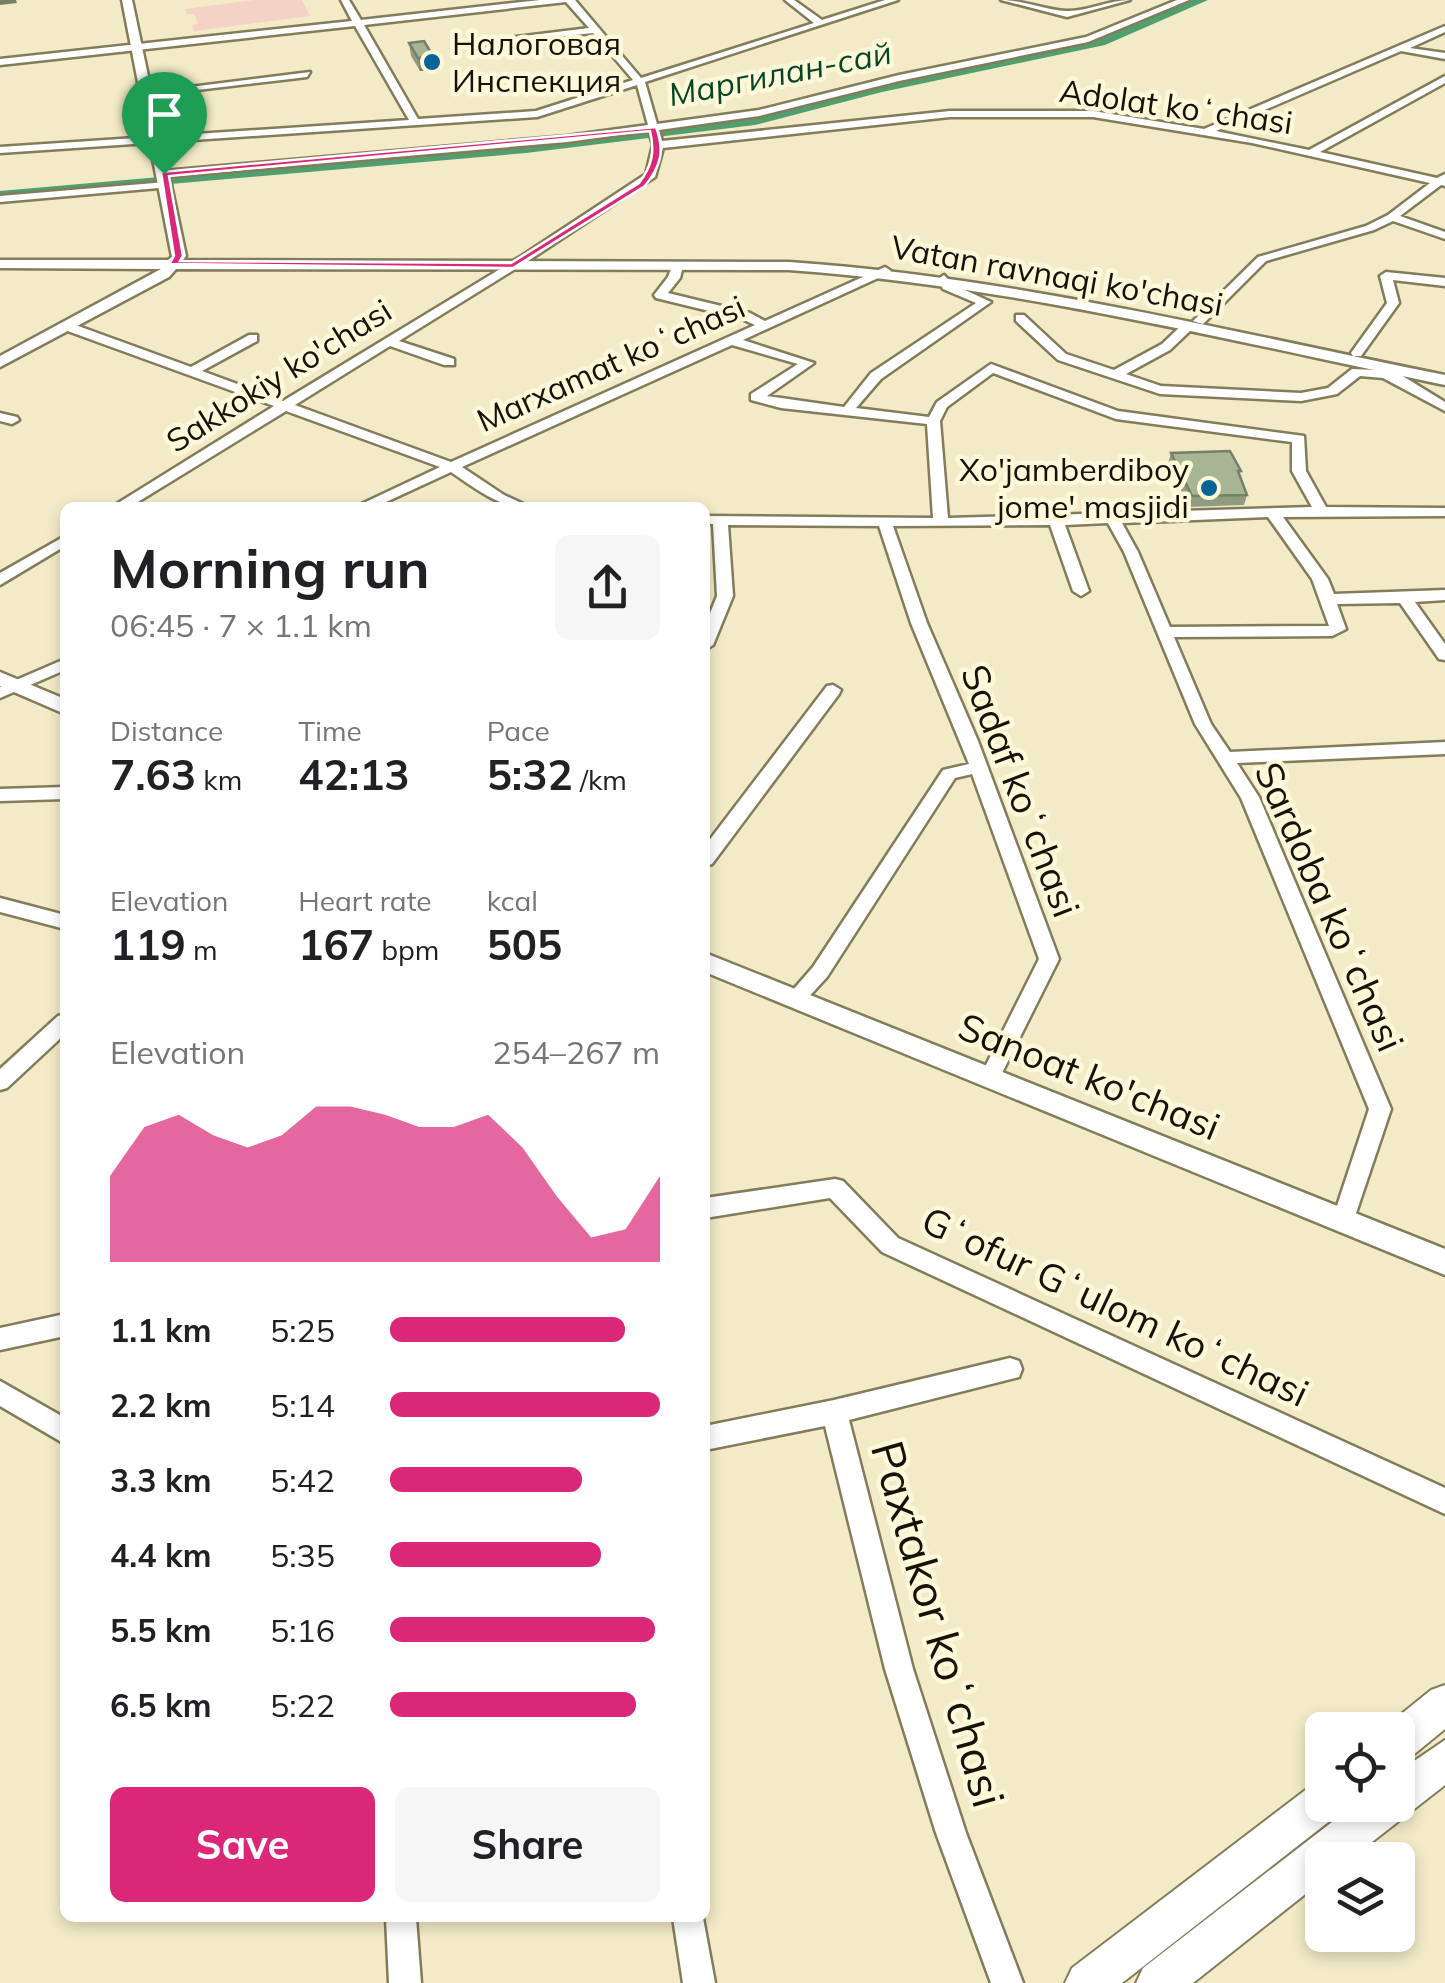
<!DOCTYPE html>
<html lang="en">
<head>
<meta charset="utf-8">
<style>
	body { margin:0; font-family:Mulish,sans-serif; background:#f6f6f6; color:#202124; height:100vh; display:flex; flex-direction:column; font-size:38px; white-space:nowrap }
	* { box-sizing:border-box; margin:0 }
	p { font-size:32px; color:#757577 }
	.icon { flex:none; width:55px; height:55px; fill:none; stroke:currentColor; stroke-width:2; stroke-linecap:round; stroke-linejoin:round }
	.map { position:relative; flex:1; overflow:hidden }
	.details { position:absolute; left:60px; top:502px; width:650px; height:1420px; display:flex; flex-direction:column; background:#fff; border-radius:15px; box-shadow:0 5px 15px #0003 }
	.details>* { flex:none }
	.controls { position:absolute; left:1305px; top:1712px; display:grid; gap:20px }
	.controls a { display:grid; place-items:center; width:110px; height:110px; border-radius:15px; background:#fff; box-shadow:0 5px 15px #0003; font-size:50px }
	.pin { position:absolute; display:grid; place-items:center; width:85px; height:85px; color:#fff; margin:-102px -42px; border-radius:50% 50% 50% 0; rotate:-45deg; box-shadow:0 0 10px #0007 }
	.pin .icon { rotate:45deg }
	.round { display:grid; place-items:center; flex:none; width:105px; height:105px; border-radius:15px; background:#f6f6f6 }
	.summary { display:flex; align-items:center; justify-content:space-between; height:170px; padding:0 50px }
	h1 { font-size:55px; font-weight:700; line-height:75px }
	.figures { display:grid; grid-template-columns:repeat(3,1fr); gap:15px; height:170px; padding:10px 50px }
	.figures div { display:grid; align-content:center }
	.figures b { font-size:42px; font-weight:700 }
	.figures small { font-size:28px; font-weight:400 }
	.figures p { font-size:28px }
	.chart { height:280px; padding:20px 50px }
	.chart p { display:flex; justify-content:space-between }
	.chart svg { width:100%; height:180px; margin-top:10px; fill:#db2777; opacity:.7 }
	.button { display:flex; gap:20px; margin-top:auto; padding:20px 50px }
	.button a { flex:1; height:115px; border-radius:15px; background:#db2777; color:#fff; font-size:40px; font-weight:700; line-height:115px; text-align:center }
	.button a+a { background:#f6f6f6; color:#202124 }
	ul { padding:0 50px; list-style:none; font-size:32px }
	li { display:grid; grid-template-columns:160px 120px 1fr; align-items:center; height:75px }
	li i { height:25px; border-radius:12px; background:#db2777 }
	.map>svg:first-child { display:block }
	.green { fill:#f5d2c6 }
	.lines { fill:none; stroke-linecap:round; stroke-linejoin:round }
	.river { fill:#519f6e; fill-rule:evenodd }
	.minor-casing { stroke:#837c5b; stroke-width:5 }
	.major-casing { stroke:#837c5b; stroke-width:5 }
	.highway-casing { stroke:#837c5b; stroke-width:4 }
	.minor { fill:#fff; fill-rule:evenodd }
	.major { fill:#fff; fill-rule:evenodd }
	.highway { fill:#fff; fill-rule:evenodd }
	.wall { fill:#909c80 }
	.shaded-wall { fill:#767f68 }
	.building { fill:#a8b595; stroke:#767f68; stroke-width:2.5 }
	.route { fill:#db2777; stroke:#fff; stroke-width:2.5; fill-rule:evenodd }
	.poi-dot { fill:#086494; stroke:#fef8db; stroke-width:4 }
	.labels { text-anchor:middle; stroke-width:9; stroke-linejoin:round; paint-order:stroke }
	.far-poi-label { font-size:32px; fill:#151206; stroke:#fef8db; text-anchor:start }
	.far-water-label { font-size:32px; font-style:italic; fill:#064625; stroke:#fef8db }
	.far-street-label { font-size:32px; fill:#151206; stroke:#fef8db }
	.street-label { font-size:38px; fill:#151206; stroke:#fef8db }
	.near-street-label { font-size:45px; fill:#151206; stroke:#fef8db }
</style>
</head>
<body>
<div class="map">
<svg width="1445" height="1983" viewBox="0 0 1445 1983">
	<rect width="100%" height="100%" fill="#f3ebc7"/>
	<path class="green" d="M254,0H302L310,16L194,31L192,25L198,24L194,14H187L185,9Z"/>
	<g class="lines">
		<path class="river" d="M1192,0H1208L1105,45L882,92L755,125L526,153L0,199V191L526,145L755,117L881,84L1097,39Z"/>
		<defs>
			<path id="minor" d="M341,0H349L361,20L540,0H575L641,78L814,23L785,0H794L822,20L885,0H898L645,82L657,124L759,110L899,75L1086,37L1177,0H1189L1088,42L899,81L759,116L659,130L662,141L950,111H1093L1204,129L1445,26V32L1410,48L1445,53V59L1401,51L1216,131L1309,150L1445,76V83L1320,152L1437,178L1445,174V186L1441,185L1400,216L1445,232V239L1393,221L1374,230L1266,261L1203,324L1193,321L1258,257L1366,226L1388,215L1430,183L1252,143L1093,117H950L663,148L655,177L528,261L399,341L454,359V365H444L390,346L295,405L451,462L755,325L742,319L656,298L654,295L668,277L673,264L683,266L680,278L668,293L750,313L765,321L885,267L891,271L889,273L743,340L814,363L767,396L844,407L871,373L976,303L943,289L938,279L944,275L952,284L991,302L881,379L856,408L929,417L937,402L991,364L1118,411L1304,436L1306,471L1326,507L1445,508V516L1283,517L1328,579L1334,594L1445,590V600L1415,602L1445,644V660L1439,659L1400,603L1337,604L1346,629L1332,636L1174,637L1211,724L1230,752L1445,742V754L1237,763L1259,797L1391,1109L1351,1228L1343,1231L1335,1228L1332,1221L1369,1109L1241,798L1195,724L1124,552L1108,523L1065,525L1089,591L1081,596L1073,591L1050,525L893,526L927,623L978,741L1059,959L997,1083H983L980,1077L1039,959L972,774L955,778L827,977L803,1003H789L786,998L813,967L943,770L969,764L911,623L879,526L728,525L733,596L713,645L705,650V626L717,596L713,524H705V516L933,518L927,424L781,408L751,400V394L798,364L732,345L462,467L504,495L532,508C498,508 478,490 451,472L373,508H353L440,467L286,411L128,508H110L274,406L62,329V323H70L191,367L249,335H257V341L202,371L283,401L520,257L646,174L653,145L649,131L567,142L164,177L159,174L164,171L567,136L648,125L637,85L537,117L0,153V147L409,120L355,26L0,65V59L352,21ZM566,2L589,28L468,43L473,46L593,33L633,80L536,111L418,119L364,25ZM993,373L1116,419L1292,442V471L1312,507L948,518L940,421L947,407ZM1268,517L1312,579L1329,626L1170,627L1138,552L1122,523Z
				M1001,0C1023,0 1044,10 1066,11C1087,12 1108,0 1130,0L1067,17Z
				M310,72L307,77L147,96L142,93Z
				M166,182L171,185L170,187L0,202V196Z
				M1386,272L1445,278V286L1393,280L1399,303L1361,356H1353L1351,353L1387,303L1380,276Z
				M1016,315H1024L1066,354L1114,370L1162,344L1184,323H1192V329L1170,350L1126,374L1161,386L1301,393L1328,388L1352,369L1377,370L1383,364L1445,402V411L1383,378L1360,376L1337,394L1301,401L1160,394L1058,360L1016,321Z
				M0,413L17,417L19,420L12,424L0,421Z
				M65,536V546L0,585V573Z
				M65,659V670L0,698V687Z
				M833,685L841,690L839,694L712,864L705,866V846L827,686Z
				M65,787V799L0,801V789Z
				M0,898L65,915V929L0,912Z
				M65,1014V1034L7,1088L0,1090V1069L58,1016Z
				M835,1179L843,1181L898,1238L1445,1488V1514L882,1252L830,1198L705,1218V1198Z
				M65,1314V1336L0,1350V1328Z
				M1010,1358L1019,1361L1022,1369L1019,1377L849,1420L913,1669L966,1833L1023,1983H991L936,1833L885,1669L825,1426L705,1450V1426L834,1400Z
				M0,1381L65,1418V1444L0,1406Z
				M386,1918H416L421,1983H389Z
				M673,1918H703L715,1983H683Z"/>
			<path id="major" d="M122,0H132L186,256L183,260L789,262C1012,277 1227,331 1445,375V385C1227,340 1012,286 789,270L176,269L169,277L0,367V356L161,269L0,268V260H168L172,257Z
				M0,672L65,699V714L0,686Z
				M705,953L1445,1249V1275L705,972Z"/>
			<path id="highway" d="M1445,1685V1729L1412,1756L1398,1761V1730L1384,1728L1431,1690Z
				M1445,1740V1785L1349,1860H1322V1881L1193,1983H1136L1143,1968L1354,1805H1398V1772Z
				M1322,1782V1805H1341L1336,1816L1122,1983H1065L1072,1968L1308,1788Z"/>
		</defs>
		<use href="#minor" class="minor-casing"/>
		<use href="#major" class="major-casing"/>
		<use href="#highway" class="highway-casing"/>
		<use href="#minor" class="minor"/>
		<use href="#major" class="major"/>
		<use href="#highway" class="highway"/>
	</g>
	<path class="wall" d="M409,43L433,56L435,69L420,71L411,56Z
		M1171,453L1241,471L1239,476L1247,495L1244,505L1189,507L1168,464Z"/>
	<path class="shaded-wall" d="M0,0H16L17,3L0,5Z
		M433,56L435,69L420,71L418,58Z"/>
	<path class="building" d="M424,41L433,56L418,58L409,43Z
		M1230,451L1241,471H1238L1247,495L1192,496L1171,453Z"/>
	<path class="route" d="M656,127C665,151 661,166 645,186L513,268L169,264L174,256L161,172ZM650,131C655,152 652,166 639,183L511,263L180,261L183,256L169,176Z"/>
	<g class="poi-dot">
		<circle cx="432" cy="62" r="10"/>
		<circle cx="1209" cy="488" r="10"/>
	</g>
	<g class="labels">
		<g class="far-poi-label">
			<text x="452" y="55">Налоговая<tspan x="452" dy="37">Инспекция</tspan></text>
			<text x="1189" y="481" text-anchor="end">Xo'jamberdiboy<tspan x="1189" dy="37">jome' masjidi</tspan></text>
		</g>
		<g class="far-water-label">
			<text transform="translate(780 74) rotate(-11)" y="11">Маргилан-сай</text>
		</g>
		<g class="far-street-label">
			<text transform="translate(1176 107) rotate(8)" y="11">Adolat koʻchasi</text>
			<text transform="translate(1057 276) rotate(10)" y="11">Vatan ravnaqi ko'chasi</text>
			<text transform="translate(611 364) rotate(-24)" y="11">Marxamat koʻchasi</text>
			<text transform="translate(279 376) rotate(-32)" y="11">Sakkokiy ko'chasi</text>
		</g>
		<g class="street-label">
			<text transform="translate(1020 791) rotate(69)" y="13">Sadaf koʻchasi</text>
			<text transform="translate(1329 907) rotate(66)" y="13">Sardoba koʻchasi</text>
			<text transform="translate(1089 1077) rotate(22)" y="13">Sanoat ko'chasi</text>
			<text transform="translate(1115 1307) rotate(25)" y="13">Gʻofur Gʻulom koʻchasi</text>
		</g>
		<g class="near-street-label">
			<text transform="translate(938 1624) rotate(74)" y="16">Paxtakor koʻchasi</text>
		</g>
	</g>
</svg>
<div class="controls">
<a><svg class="icon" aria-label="locate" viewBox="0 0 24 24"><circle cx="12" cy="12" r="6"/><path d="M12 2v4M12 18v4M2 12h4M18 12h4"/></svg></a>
<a><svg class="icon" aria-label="layers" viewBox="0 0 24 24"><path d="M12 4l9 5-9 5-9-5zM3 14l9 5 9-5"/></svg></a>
</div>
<div class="pin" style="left:164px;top:174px;background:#1e9e55"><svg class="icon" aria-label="arrive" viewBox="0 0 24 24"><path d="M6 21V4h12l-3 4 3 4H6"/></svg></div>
<section class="details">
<div class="summary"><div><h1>Morning run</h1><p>06:45 · 7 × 1.1 km</p></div><a class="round"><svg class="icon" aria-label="share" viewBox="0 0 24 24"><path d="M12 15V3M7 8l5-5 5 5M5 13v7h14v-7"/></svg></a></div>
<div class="figures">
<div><p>Distance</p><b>7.63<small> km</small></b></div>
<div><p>Time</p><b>42:13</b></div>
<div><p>Pace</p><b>5:32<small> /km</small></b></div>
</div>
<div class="figures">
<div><p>Elevation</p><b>119<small> m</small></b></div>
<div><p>Heart rate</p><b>167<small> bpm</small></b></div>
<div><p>kcal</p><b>505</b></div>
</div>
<div class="chart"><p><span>Elevation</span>254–267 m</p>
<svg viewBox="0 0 160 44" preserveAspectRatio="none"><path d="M0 44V23L10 11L20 8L30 13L40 16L50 13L60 6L70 6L80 8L90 11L100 11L110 8L120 16L130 28L140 38L150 36L160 23V44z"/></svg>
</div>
<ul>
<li><b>1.1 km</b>5:25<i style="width:87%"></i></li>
<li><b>2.2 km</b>5:14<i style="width:100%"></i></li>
<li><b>3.3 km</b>5:42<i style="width:71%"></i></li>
<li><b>4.4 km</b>5:35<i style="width:78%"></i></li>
<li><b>5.5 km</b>5:16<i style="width:98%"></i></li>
<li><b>6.5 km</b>5:22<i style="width:91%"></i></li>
</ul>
<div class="button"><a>Save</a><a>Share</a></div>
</section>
</div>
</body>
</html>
